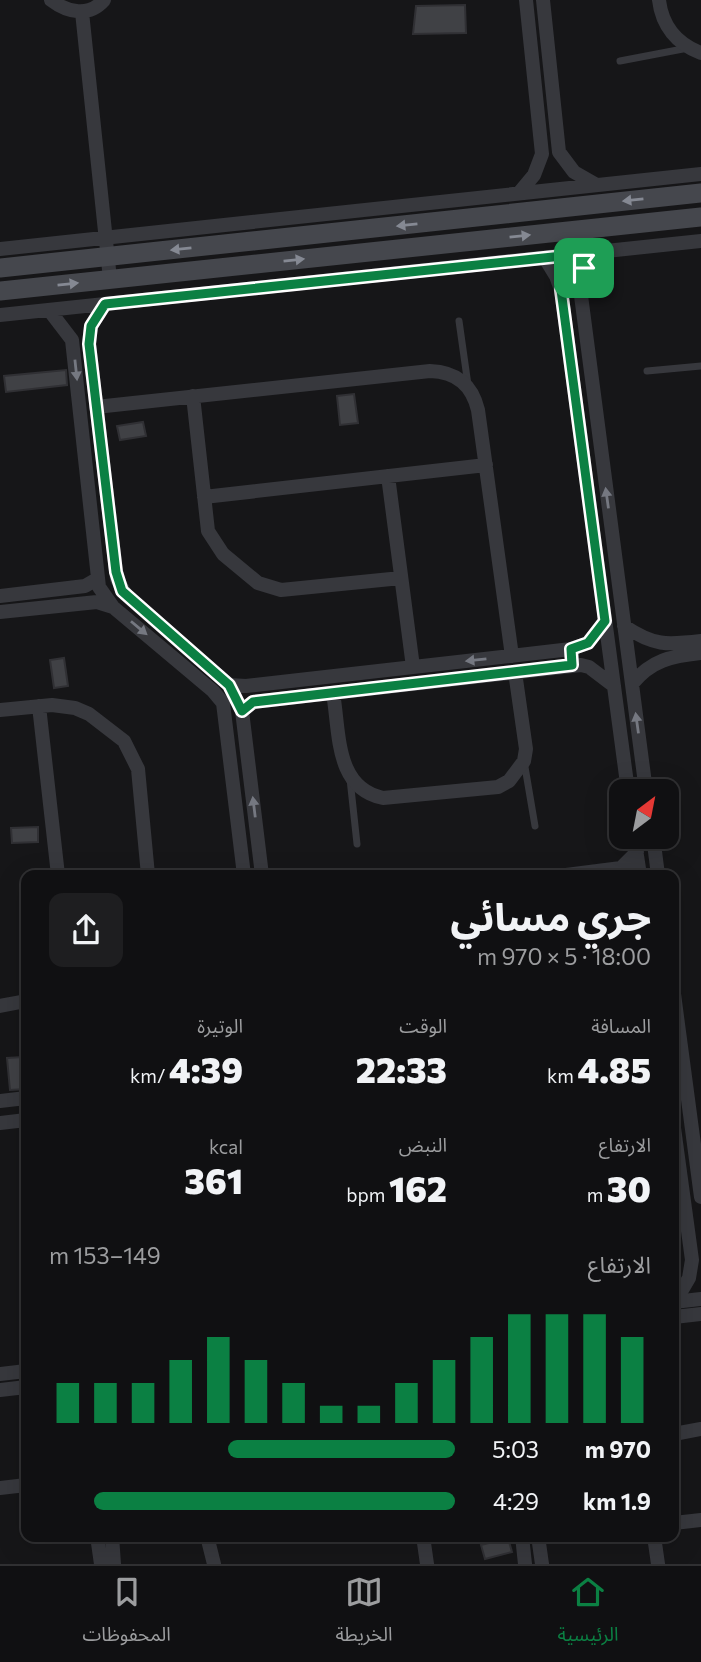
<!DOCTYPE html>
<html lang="ar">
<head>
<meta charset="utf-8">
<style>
	body { margin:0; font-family:Commissioner,"Noto Sans Arabic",sans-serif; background:#1e1e20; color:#f1f3f6; direction:rtl; height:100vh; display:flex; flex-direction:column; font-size:26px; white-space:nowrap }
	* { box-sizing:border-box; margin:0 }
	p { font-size:23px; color:#9c9d9f }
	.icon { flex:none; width:38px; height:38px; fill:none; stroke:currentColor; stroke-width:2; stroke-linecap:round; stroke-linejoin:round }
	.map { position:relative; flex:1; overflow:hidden; direction:ltr }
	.sheet { position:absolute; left:21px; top:870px; width:658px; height:672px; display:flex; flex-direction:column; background:#101012; border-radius:14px; box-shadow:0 7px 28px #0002,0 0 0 2px #303032; direction:rtl }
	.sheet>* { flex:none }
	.needle { width:46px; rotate:32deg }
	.buttons { position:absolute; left:609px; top:779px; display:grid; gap:14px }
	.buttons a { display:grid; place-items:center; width:70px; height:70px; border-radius:14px; background:#101012; box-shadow:0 7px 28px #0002,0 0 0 2px #303032; font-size:35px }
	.pin { position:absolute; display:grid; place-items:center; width:60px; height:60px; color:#fff; margin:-30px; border-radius:14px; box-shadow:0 4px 10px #0006 }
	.round { display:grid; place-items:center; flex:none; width:74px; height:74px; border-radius:14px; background:#1e1e20 }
	.summary { display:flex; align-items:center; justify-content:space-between; height:119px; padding:0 28px }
	h1 { font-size:38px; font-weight:800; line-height:52px }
	.metrics { display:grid; grid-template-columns:repeat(3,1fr); gap:10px; height:119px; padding:7px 28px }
	.metrics div { display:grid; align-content:center }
	.metrics b { font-size:35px; font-weight:800 }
	.metrics small { font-size:19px; font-weight:400 }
	.metrics p { font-size:19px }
	.chart { height:196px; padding:14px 28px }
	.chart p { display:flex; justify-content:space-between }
	.chart svg { width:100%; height:126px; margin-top:7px; stroke:#0b8043; stroke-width:6 }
	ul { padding:0 28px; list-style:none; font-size:23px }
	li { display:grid; grid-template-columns:112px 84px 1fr; align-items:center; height:52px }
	li i { height:18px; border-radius:9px; background:#0b8043 }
	.tab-bar { display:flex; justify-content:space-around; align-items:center; height:98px; border-top:2px solid #303032; background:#101012; font-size:19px; color:#9c9d9f }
	.tab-bar a { display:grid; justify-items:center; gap:4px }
	.tab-bar .on { color:#0b8043 }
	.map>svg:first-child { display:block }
	.building { fill:#404145; stroke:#303034; stroke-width:2 }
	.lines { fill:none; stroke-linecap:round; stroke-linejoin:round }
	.lane { stroke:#37383d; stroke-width:7 }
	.street { stroke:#37383d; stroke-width:14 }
	.secondary { stroke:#45474d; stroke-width:19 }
	.oneway { fill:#858993 }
	.oneway2 { fill:#757881 }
	.route-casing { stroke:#fff; stroke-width:14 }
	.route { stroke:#0b8043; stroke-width:9 }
</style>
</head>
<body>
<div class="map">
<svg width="701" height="1564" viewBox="0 0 701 1564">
	<rect width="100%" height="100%" fill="#161618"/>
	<path class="building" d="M465,5L466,33L413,34L416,6Z
		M66,370L67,385L6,392L4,376Z
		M354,394L358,423L340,425L337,396Z
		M143,422L146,436L120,440L117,426Z
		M64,658L68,686L54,688L50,660Z
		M38,827V842L12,843L11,828Z
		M23,1057L26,1089L10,1090L7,1058Z
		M508,1538L512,1552L485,1559L481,1545Z"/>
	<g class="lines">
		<path class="lane" d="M620,61L688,48
			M459,321L468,385
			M647,371L701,366
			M524,761L535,826
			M350,779L357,844"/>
		<path class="street" d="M51,0C68,13 89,17 104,0
			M543,0L559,152L574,172L595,184
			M659,0C662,26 677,44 701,53
			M82,12L110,279
			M519,193L534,175L542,154L526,0
			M0,249L701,174
			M591,253L580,288L646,791
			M545,258L556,276L561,290L628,791
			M105,304L91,326L89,344L117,579L126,595L229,685L242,711L262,875
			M49,310L72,340L99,587L113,607L213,691L223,703L244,875
			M0,315L701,241
			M193,396L208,531L223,554L258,583L281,590L401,578
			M96,407L430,371C457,372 472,385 478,410L512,656
			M388,476L413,667
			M204,497L486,465
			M0,596L85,586L97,579
			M0,612L97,602L113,607
			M624,626C654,646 666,645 701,641
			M632,684C651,660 672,656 701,653
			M229,685L246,686L571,649L588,643L605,621
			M333,693C340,734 335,788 383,798L498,787L509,781L524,761L526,749L515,672
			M39,706L58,875
			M0,710L52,705L75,708L89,714L124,741L138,769L148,875
			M242,711L253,702L581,665L589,667L614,686
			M634,836L640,875
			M653,836L658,875
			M566,875L621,868L637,852
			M674,994L701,1197
			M0,1006L26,1001
			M0,1101L26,1098
			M0,1123L26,1120
			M674,1128L692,1260L689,1278L675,1302
			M674,1302L701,1299
			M674,1317L701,1314
			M0,1374L26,1371
			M0,1390L26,1387
			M674,1434L701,1429
			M0,1488L26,1485
			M674,1523L701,1520
			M97,1536L101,1564
			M112,1536L114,1564
			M207,1536L214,1564
			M423,1536L427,1564
			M522,1536L525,1564
			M538,1536L542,1564
			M654,1536L658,1564"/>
		<path class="secondary" d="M0,268L701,193
			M0,291L701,217"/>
	</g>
	<defs><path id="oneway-solid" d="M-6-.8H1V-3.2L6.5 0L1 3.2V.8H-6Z" transform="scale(1.75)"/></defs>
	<g class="oneway">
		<use href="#oneway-solid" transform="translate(633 200) rotate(174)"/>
		<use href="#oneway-solid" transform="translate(407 225) rotate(174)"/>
		<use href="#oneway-solid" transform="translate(520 236) rotate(-6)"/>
		<use href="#oneway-solid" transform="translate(181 249) rotate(174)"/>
		<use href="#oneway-solid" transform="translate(294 260) rotate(-6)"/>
		<use href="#oneway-solid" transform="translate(68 284) rotate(-6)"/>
	</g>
	<g class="oneway2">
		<use href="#oneway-solid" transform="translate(76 370) rotate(84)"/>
		<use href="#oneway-solid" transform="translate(607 498) rotate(-98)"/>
		<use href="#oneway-solid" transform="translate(139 628) rotate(40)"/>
		<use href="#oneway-solid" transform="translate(476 660) rotate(174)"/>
		<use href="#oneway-solid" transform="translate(637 723) rotate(-98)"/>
		<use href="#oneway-solid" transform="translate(254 807) rotate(-97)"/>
	</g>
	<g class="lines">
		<defs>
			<path id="route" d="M591,253L579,288L561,290L605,621L588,643L571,649L572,665L253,702L242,711L229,685L122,591L116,572L89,344L91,326L105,304Z"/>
		</defs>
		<use href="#route" class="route-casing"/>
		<use href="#route" class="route"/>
	</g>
</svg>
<div class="buttons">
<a><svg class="needle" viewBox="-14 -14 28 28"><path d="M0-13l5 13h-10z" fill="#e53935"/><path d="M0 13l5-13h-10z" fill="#9c9d9f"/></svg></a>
</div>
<div class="pin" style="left:584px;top:268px;background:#1e9e55"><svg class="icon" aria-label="arrive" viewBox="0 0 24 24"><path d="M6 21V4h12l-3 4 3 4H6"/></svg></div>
<section class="sheet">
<div class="summary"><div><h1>جري مسائي</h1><p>18:00 · 5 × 970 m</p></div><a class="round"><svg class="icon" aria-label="share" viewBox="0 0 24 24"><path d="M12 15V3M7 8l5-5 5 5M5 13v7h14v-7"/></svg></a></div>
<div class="metrics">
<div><p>المسافة</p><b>4.85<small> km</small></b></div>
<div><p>الوقت</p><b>22:33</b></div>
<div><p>الوتيرة</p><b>4:39<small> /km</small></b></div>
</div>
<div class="metrics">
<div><p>الارتفاع</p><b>30<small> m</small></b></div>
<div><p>النبض</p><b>162<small> bpm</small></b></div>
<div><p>kcal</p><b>361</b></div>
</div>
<div class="chart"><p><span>الارتفاع</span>149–153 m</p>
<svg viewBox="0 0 160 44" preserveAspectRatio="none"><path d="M5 44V30M15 44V30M25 44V30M35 44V22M45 44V14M55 44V22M65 44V30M75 44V38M85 44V38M95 44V30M105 44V22M115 44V14M125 44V6M135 44V6M145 44V6M155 44V14"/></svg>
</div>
<ul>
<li><b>970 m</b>5:03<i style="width:56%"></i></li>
<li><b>1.9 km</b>4:29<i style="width:89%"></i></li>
</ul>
</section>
</div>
<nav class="tab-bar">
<a class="on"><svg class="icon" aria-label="home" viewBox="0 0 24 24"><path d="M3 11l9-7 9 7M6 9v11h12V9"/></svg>الرئيسية</a>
<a><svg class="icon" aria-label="map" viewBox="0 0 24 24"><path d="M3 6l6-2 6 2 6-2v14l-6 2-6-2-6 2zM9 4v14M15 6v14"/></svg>الخريطة</a>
<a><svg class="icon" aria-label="saved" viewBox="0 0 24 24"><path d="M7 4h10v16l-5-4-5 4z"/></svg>المحفوظات</a>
</nav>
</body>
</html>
